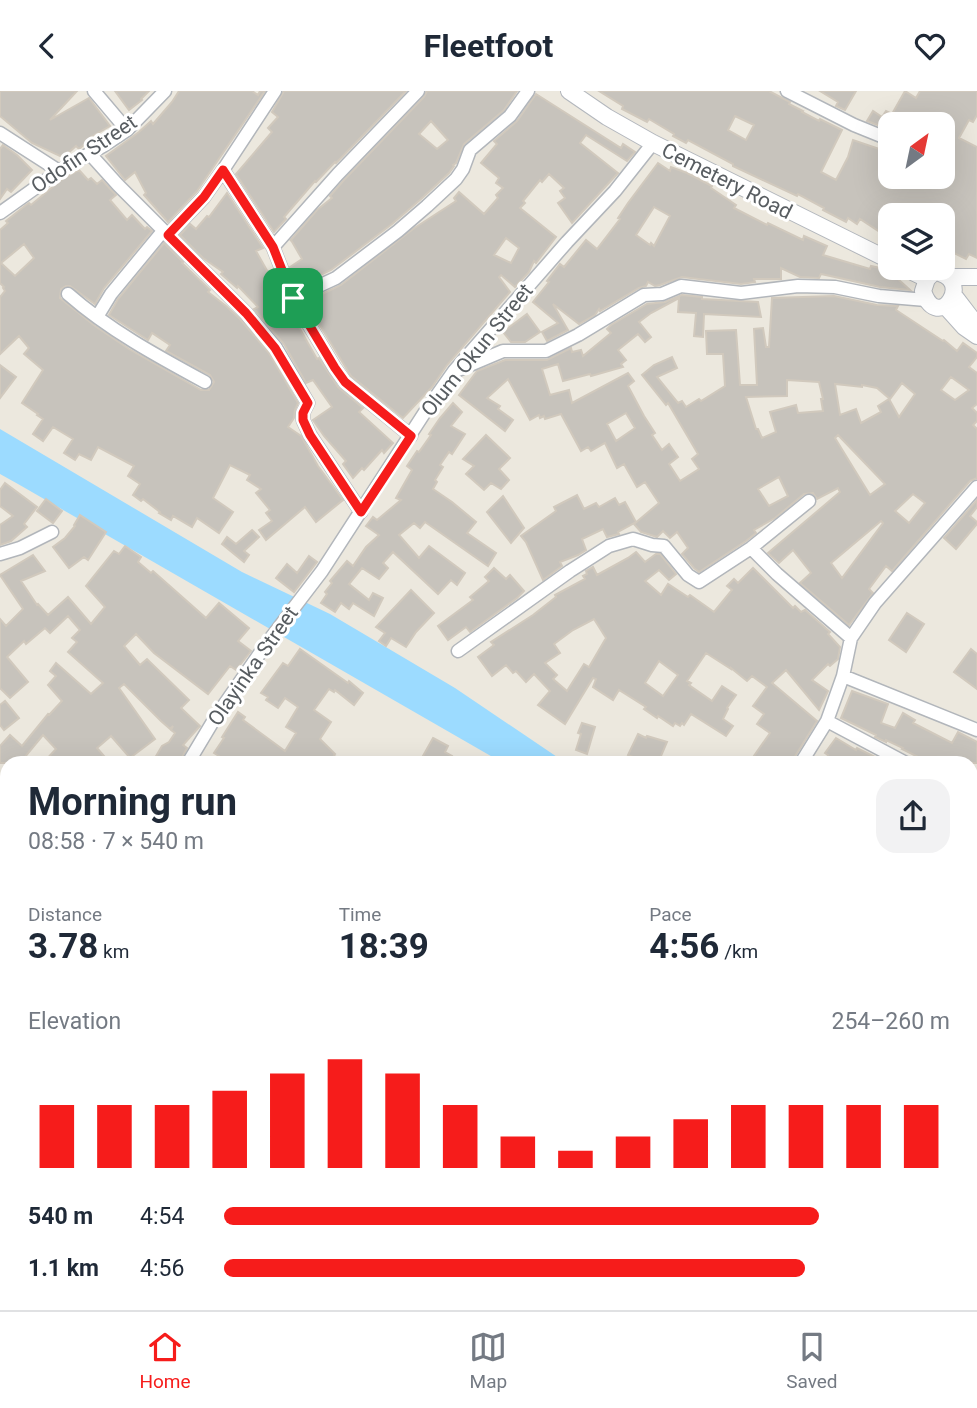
<!DOCTYPE html>
<html lang="en">
<head>
<meta charset="utf-8">
<style>
	body { margin:0; font-family:Roboto,sans-serif; background:#f2f2f3; color:#1f2937; height:100vh; display:flex; flex-direction:column; font-size:26px; white-space:nowrap }
	* { box-sizing:border-box; margin:0 }
	p { font-size:23px; color:#747a83 }
	.icon { flex:none; width:38px; height:38px; fill:none; stroke:currentColor; stroke-width:2; stroke-linecap:round; stroke-linejoin:round }
	.map { position:relative; flex:1; overflow:hidden }
	.details { position:absolute; left:0px; top:665px; width:978px; height:555px; display:flex; flex-direction:column; background:#fff; border-radius:21px 21px 0 0; box-shadow:0 7px 28px #0002 }
	.details>* { flex:none }
	.needle { width:46px; rotate:33deg }
	.controls { position:absolute; left:878px; top:21px; display:grid; gap:14px }
	.controls a { display:grid; place-items:center; width:77px; height:77px; border-radius:14px; background:#fff; box-shadow:0 7px 28px #0002; font-size:35px }
	.pin { position:absolute; display:grid; place-items:center; width:60px; height:60px; color:#fff; margin:-30px; border-radius:14px; box-shadow:0 4px 10px #0006 }
	.round { display:grid; place-items:center; flex:none; width:74px; height:74px; border-radius:21px; background:#f2f2f3 }
	.headline { display:flex; align-items:center; justify-content:space-between; height:119px; padding:0 28px }
	h1 { font-size:38px; font-weight:700; line-height:52px }
	.stats { display:grid; grid-template-columns:repeat(3,1fr); gap:10px; height:119px; padding:7px 28px }
	.stats div { display:grid; align-content:center }
	.stats b { font-size:35px; font-weight:700 }
	.stats small { font-size:19px; font-weight:400 }
	.stats p { font-size:19px }
	.chart { height:196px; padding:14px 28px }
	.chart p { display:flex; justify-content:space-between }
	.chart svg { width:100%; height:126px; margin-top:7px; stroke:#f61c1b; stroke-width:6 }
	ul { padding:0 28px; list-style:none; font-size:23px }
	li { display:grid; grid-template-columns:112px 84px 1fr; align-items:center; height:52px }
	li i { height:18px; border-radius:9px; background:#f61c1b }
	header { display:flex; justify-content:space-between; align-items:center; height:91px; padding:0 28px; background:#fff; font-size:32px; font-weight:700 }
	.tab-bar { display:flex; justify-content:space-around; align-items:center; height:98px; border-top:2px solid #e0e1e3; background:#fff; font-size:19px; color:#747a83 }
	.tab-bar a { display:grid; justify-items:center; gap:4px }
	.tab-bar .selected { color:#f61c1b }
	.map>svg:first-child { display:block }
	.water { fill:#9cdbff }
	.building { fill:#c7c3bc; stroke:#d1c9bd; stroke-width:2; fill-rule:evenodd }
	.lines { fill:none; stroke-linecap:round; stroke-linejoin:round }
	.minor-casing { stroke:#b2b6bb; stroke-width:15 }
	.secondary-casing { stroke:#b3b7bd; stroke-width:18 }
	.minor { stroke:#fff; stroke-width:12 }
	.secondary { stroke:#fff; stroke-width:16 }
	.route-casing { stroke:#fff; stroke-width:14 }
	.route { stroke:#f61c1b; stroke-width:9 }
	.labels { text-anchor:middle; stroke-width:6; stroke-linejoin:round; paint-order:stroke }
	.street-label { font-size:21px; fill:#585d61; stroke:#fff }
</style>
</head>
<body>
<header><svg class="icon" aria-label="back" viewBox="0 0 24 24"><path d="M15 5l-7 7 7 7"/></svg>Fleetfoot<svg class="icon" aria-label="heart" viewBox="0 0 24 24"><path d="M12 20l-8-8c-3-5 5-10 8-4 3-6 11-1 8 4z"/></svg></header>
<div class="map">
<svg width="977" height="1219" viewBox="0 0 977 1219">
	<rect width="100%" height="100%" fill="#ece8de"/>
	<path class="water" d="M0,338L242,481L330,523L455,597L566,672H503L18,393L0,383Z"/>
	<path class="building" d="M0,0H77L50,29L89,7L110,35L91,46L92,47L79,58L76,55L66,64L60,65L32,52L0,25Z
		M115,0H149L141,8L142,9L129,19Z
		M179,0H252L258,4L260,0H265L197,100L168,131L144,104L146,102L135,81L125,89L106,65L139,41L151,30L153,33L172,11Z
		M284,0H406L336,72L335,71L316,91L315,90L284,126L286,128L274,141L236,83L272,41L268,37L278,26L272,21Z
		M427,0H517L504,19L464,53L456,72L453,74L454,75L449,82L421,108L392,133L331,179L298,195L290,176L302,168L291,149L290,150L317,119L332,107L330,105L344,89L424,6ZM431,30L448,49L437,58L419,43Z
		M599,0H769L790,11L789,13L803,20L802,21L819,30L820,28L842,39L821,81L836,89L848,66L853,49L891,62V86H943V33H891V39L867,30L873,20L882,26L886,20L892,23L905,0L916,7L920,0H977V24L973,31L969,29L959,47L977,56V167L969,163L966,168L952,161L949,165L943,161V124H891V144L882,138L880,141L860,128L857,133L848,127L846,131L823,119L824,117L798,103L797,105L733,75V73L688,49L686,52L673,45L674,43L649,28L647,31L622,18L623,15ZM735,25L754,34L746,49L728,39Z
		M820,0H856L845,19L836,15L838,11Z
		M536,3L621,57L623,53L635,61L627,70L586,44L580,52L618,82L572,132L558,112L565,107L560,100L564,97L549,83L542,91L540,89L523,110L525,112L520,117L556,146L536,172L534,170L529,181L515,196L501,184L499,186L510,201L447,274L432,296L403,327L351,285L313,223L315,221L308,210L341,194L413,138L456,110L454,107L459,101L484,123L498,107L496,104L503,97L496,92L499,87L481,72L497,53L494,50L517,30ZM506,147L519,157L511,172L494,164Z
		M3,54L17,64L32,79L11,101L7,98L0,108V58Z
		M658,72L670,80L671,76L687,82L712,95L711,97L736,114L734,117L767,134L768,132L803,149L804,145L827,155L823,164L870,178L871,175L880,177L898,188L910,199L880,196L821,183L819,187L800,186L781,177V188H754L755,191L741,193L682,186L660,194L655,195L648,191L646,195L639,197L600,220L599,218L595,224L579,233L553,213L568,239L547,250L542,241L558,232L533,211L549,191L547,190L560,173L564,176L586,149L597,158L620,128L618,127L628,112ZM654,116L670,125L654,155L651,152L650,154L636,144Z
		M79,79L88,89L91,87L97,93L102,89L116,104L110,109L127,129L132,124L145,138L147,136L152,140L104,197L95,213L70,195H66L61,198L60,207L95,235L129,258L201,299H209L214,291L210,284L166,260L170,254L152,242L148,249L109,224L118,208L164,152L183,171L182,172L210,199L208,201L226,215L240,228L269,262L298,312L295,319L294,327L288,336L301,345L318,375L343,409L316,431L305,416L266,449L259,439L272,430L266,422L270,419L256,402L261,398L247,389L250,384L230,374L213,407L233,421L219,442L197,427L192,436L173,425L171,429L159,422L160,421L143,408L141,410L133,404L140,393L128,385L134,375L98,356L91,369L79,363L75,369L64,362L73,348L53,336L43,350L33,343L43,328L37,324L38,323L22,312L43,279L24,263L29,257L19,245L0,263V206L5,200L3,197L4,196L0,192V139L8,132L6,130L26,114L29,112L31,114L61,89ZM24,153L34,167L15,185L1,172Z
		M227,102L263,157L256,160L317,268L319,267L338,296L363,317L359,321L393,352L384,362L382,359L364,379L362,377L353,387L343,373L346,370L324,345L313,329L332,316L313,289L306,292L284,253L254,218L258,216L238,195L237,197L221,183L223,181L203,167L180,144L190,133L196,138L207,125L209,126Z
		M682,204L702,206V208L758,211L761,226L704,223L703,246L694,245L696,222L678,221L679,207L651,222L639,231L651,246L645,251L638,243L618,259L626,269L621,273L623,276L591,285L590,283L563,290L558,273L542,278L550,304L569,299L572,312L628,282L634,290L628,295L644,325L655,342L652,344L662,359L669,353L678,366L669,373L680,390L699,378L692,368L698,363L668,312L666,314L642,284L654,274L672,266L677,277L657,286L678,312L682,310L686,316L699,308L701,310L725,295L723,263H707L706,240L736,239L740,294H757L754,238L763,237L766,256H769L772,207L834,205L877,214L898,215L896,219L943,250L944,249L957,260L963,252L977,262V266L969,276L977,282V313L972,317L977,322V330L973,334L977,338V387L970,390L892,480L886,475L869,498L873,502L849,534L800,492L811,482L793,459L779,472L768,462L840,401L838,397L817,408L813,402L804,403L775,427L754,439L756,442L746,450L699,481L694,477L682,463L688,457L677,441L670,447L663,440L657,446L654,445L641,441L634,433L659,412L645,391L637,396L624,373L617,377L605,352L591,360L588,356L581,360L561,323L545,328L544,325L540,327L539,324L530,329L508,288L487,307L500,315L498,318L513,329L505,340L459,304L477,280L505,269H547L571,257L572,261L581,259L583,265L611,242L607,238L611,234L647,213L665,211ZM951,286L969,299L955,309L941,299ZM787,289L819,291L823,308H821L823,320L798,322L796,314L770,321L776,341L762,347L758,338H756L746,306L787,305ZM902,292L915,303L899,326L889,308L878,315L881,321L861,332L856,318L840,324L835,293L862,296V294L877,297L890,308ZM626,322L635,337L616,350L607,333ZM838,344L885,393L870,404L835,347ZM779,386L788,405L769,415L758,398ZM913,403L925,412L909,432L895,420ZM881,430L883,432L842,487L831,472Z
		M527,223L540,241L525,251H511L503,241Z
		M0,274L16,286L0,307Z
		M453,312L462,321L451,335L465,343L452,363L449,361L440,374L443,376L435,389L437,391L433,398L452,411L476,431L467,442L496,462L488,475L425,431L420,437L414,432L399,444L419,467L429,455L465,482L457,494L451,489L438,503L393,461L383,472L388,477L379,488L362,477L349,493L369,509L373,502L383,507L374,525L353,512L349,518L341,512L335,521L321,512L327,503L325,501L332,492L330,490L347,470L353,475L366,456L379,444L366,435L373,426L377,429L401,409L396,407L412,379L407,375L417,360L419,361L431,344L429,343L440,327Z
		M486,344L510,367L499,378L509,389L501,398L491,392L484,399L466,383L474,375L463,368Z
		M5,392L37,416L24,433L27,436L11,450L0,454V434L13,425L0,415V399Z
		M577,404L584,418L596,412L599,416L615,407L619,414L625,411L636,431L618,441L619,443L607,446L603,438L582,448L586,459L578,464L560,471L562,475L543,489L526,451L521,445L556,420L554,416Z
		M503,405L524,437L511,452L487,421Z
		M46,408L62,420L53,432L37,420Z
		M977,409V416L970,425L977,431V433L956,458L944,447Z
		M80,424L106,441L88,469L84,466L69,477L53,456L65,447L75,435L74,434Z
		M252,439L259,446L244,460L249,464L244,471L222,453L227,446L236,453Z
		M125,455L141,466L138,471L151,482L153,480L206,527L219,512L249,537L238,550L251,560L236,579L230,575L208,603L154,562L136,543L124,555L140,574L147,568L189,609L181,617L200,635L183,654L187,657L179,672H152L162,655L169,651L175,642L171,639L173,635L170,638L161,630L124,593L119,597L155,648L130,667L111,645L97,657L110,672H43L56,658L43,644L20,672H0V655L10,644L22,655L48,623L49,624L62,610L48,594L56,585L50,580L56,572L91,603L103,592L68,561L77,551L72,547L80,539L68,525L50,542L45,537L26,553L24,550L7,566L28,591L10,607L0,597V528L6,535L23,518L0,484L33,464L45,480L21,490L37,514L38,513L48,524L68,506L91,533L105,516L86,495L114,460L119,463Z
		M636,461L645,471L656,463H660L676,483L669,489L659,479L645,490L661,504L668,493L688,506L690,504L714,521L732,499L727,495L734,488L738,492L753,477L793,517L795,515L801,521L805,519L830,541L828,543L840,556L838,568L830,575L828,573L812,589L828,600L819,619L786,579L772,592L817,630L794,667L792,672H749L770,642L757,633L764,623L753,615L767,596L752,585L747,590L731,577V578L706,562L687,590L691,592L689,594L712,610L722,595L736,604L727,617L728,618L723,628L733,635L726,645L691,623L684,634L682,632L680,635L675,632L673,635L658,625L657,627L644,618L646,616L619,599L613,609L593,596L596,588L593,587L565,633L538,614L550,600L534,583L526,591L516,580L513,582L506,574L492,585L478,566L494,554L491,551L533,524L556,506L555,504L585,488L583,485L587,483L586,480L593,476L597,484L628,467ZM594,528L606,547L589,576L584,573L567,600L553,588L557,584L545,572L560,562L554,553L573,539ZM659,570L678,584L663,605L645,592Z
		M309,465L317,471L294,501L276,487L287,473L297,482Z
		M494,477L506,488L510,484L524,500L517,507L470,541L466,536L448,549L438,535L473,509L470,506L489,490L485,486Z
		M411,499L434,522L416,541L406,556L391,547L386,555L379,550L385,542L376,536Z
		M907,522L924,533L906,561L889,549Z
		M300,558L348,592L349,590L363,602L354,614L335,599L334,601L329,598L314,619L331,631L320,648L335,663L334,664L341,672H219L222,667L214,662L224,647L222,646L238,621L245,626L243,629L285,660L296,642L286,636L298,616L285,607L278,617L266,609L268,606L261,602L283,572L288,575Z
		M971,558L977,563V598L954,581Z
		M852,600L888,613L881,632L895,637L903,622L915,629L913,632L952,652L958,641L977,651V672H930L902,658L903,657L886,649V651L875,646L876,644L841,627Z
		M5,610L19,627L4,639L0,634V614Z
		M582,632L595,636L587,663L576,659L581,643L578,642Z
		M638,643L646,647L647,645L667,651L658,672H647L628,664Z
		M433,647L448,655L445,661L452,665L449,672H419Z
		M836,647L856,659L857,657L887,672H823L828,664L825,662Z"/>
	<g class="lines">
		<defs>
			<path id="minor" d="M94,0L127,39
				M787,0L854,34L891,49
				M0,42L59,80
				M90,63L118,94L246,222L276,257L308,312L303,322V329L310,344L361,421
				M223,79L273,156L293,207L335,277L345,291L411,345
				M0,122L59,80L103,55L127,39L165,0
				M168,144L204,106L223,79L275,0
				M273,156L338,83L418,0
				M68,203C109,239 157,265 205,291
				M293,207L336,187L398,140L427,115L456,88L463,78L470,59L510,25L528,0
				M97,226L111,203L163,140
				M458,279L503,260H546L578,244L644,204L662,203L681,195L741,202L798,195L835,196L879,205L926,209
				M751,457L777,483L851,547
				M0,463L20,457L52,441
				M458,560L570,480L609,455L633,448L652,454L664,455L688,484L699,491L751,457L809,410
				M843,585L977,639
				M827,630L906,672
				M188,672L215,627L267,552L322,480L425,321L454,280L567,151L615,100L653,52
				M801,672L827,630L843,585L851,547L875,512L977,396
				M971,708L977,711
				M0,794L7,802
				M0,956L7,947
				M0,974L7,978
				M971,1138L977,1134
				M241,1213L246,1219
				M381,1219L386,1213
				M473,1219L477,1213
				M594,1219L598,1213
				M841,1219L854,1213"/>
			<path id="secondary" d="M569,0L607,26L653,52L891,170
				M904,177L927,188
				M934,181C977,186 938,245 923,200L927,188Z
				M951,186H977
				M956,207L972,228L977,231
				M946,216L964,236L977,245"/>
		</defs>
		<use href="#minor" class="minor-casing"/>
		<use href="#secondary" class="secondary-casing"/>
		<use href="#minor" class="minor"/>
		<use href="#secondary" class="secondary"/>
	</g>
	<g class="lines">
		<defs>
			<path id="route" d="M223,79L273,156L293,207L335,277L345,291L411,345L361,421L310,344L303,329V322L308,312L275,257L246,222L168,144L204,106Z"/>
		</defs>
		<use href="#route" class="route-casing"/>
		<use href="#route" class="route"/>
	</g>
	<g class="labels">
		<g class="street-label">
			<text transform="translate(84 63) rotate(-34)" y="7">Odofin Street</text>
			<text transform="translate(727 90) rotate(27)" y="7">Cemetery Road</text>
			<text transform="translate(477 259) rotate(-51)" y="7">Olum Okun Street</text>
			<text transform="translate(253 575) rotate(-55)" y="7">Olayinka Street</text>
		</g>
	</g>
</svg>
<div class="controls">
<a><svg class="needle" viewBox="-14 -14 28 28"><path d="M0-13l5 13h-10z" fill="#e53935"/><path d="M0 13l5-13h-10z" fill="#747a83"/></svg></a>
<a><svg class="icon" aria-label="layers" viewBox="0 0 24 24"><path d="M12 4l9 5-9 5-9-5zM3 14l9 5 9-5"/></svg></a>
</div>
<div class="pin" style="left:293px;top:207px;background:#1e9e55"><svg class="icon" aria-label="arrive" viewBox="0 0 24 24"><path d="M6 21V4h12l-3 4 3 4H6"/></svg></div>
<section class="details">
<div class="headline"><div><h1>Morning run</h1><p>08:58 · 7 × 540 m</p></div><a class="round"><svg class="icon" aria-label="share" viewBox="0 0 24 24"><path d="M12 15V3M7 8l5-5 5 5M5 13v7h14v-7"/></svg></a></div>
<div class="stats">
<div><p>Distance</p><b>3.78<small> km</small></b></div>
<div><p>Time</p><b>18:39</b></div>
<div><p>Pace</p><b>4:56<small> /km</small></b></div>
</div>
<div class="chart"><p><span>Elevation</span>254–260 m</p>
<svg viewBox="0 0 160 44" preserveAspectRatio="none"><path d="M5 44V22M15 44V22M25 44V22M35 44V17M45 44V11M55 44V6M65 44V11M75 44V22M85 44V33M95 44V38M105 44V33M115 44V27M125 44V22M135 44V22M145 44V22M155 44V22"/></svg>
</div>
<ul>
<li><b>540 m</b>4:54<i style="width:82%"></i></li>
<li><b>1.1 km</b>4:56<i style="width:80%"></i></li>
</ul>
</section>
</div>
<nav class="tab-bar">
<a class="selected"><svg class="icon" aria-label="home" viewBox="0 0 24 24"><path d="M3 11l9-7 9 7M6 9v11h12V9"/></svg>Home</a>
<a><svg class="icon" aria-label="map" viewBox="0 0 24 24"><path d="M3 6l6-2 6 2 6-2v14l-6 2-6-2-6 2zM9 4v14M15 6v14"/></svg>Map</a>
<a><svg class="icon" aria-label="saved" viewBox="0 0 24 24"><path d="M7 4h10v16l-5-4-5 4z"/></svg>Saved</a>
</nav>
</body>
</html>
